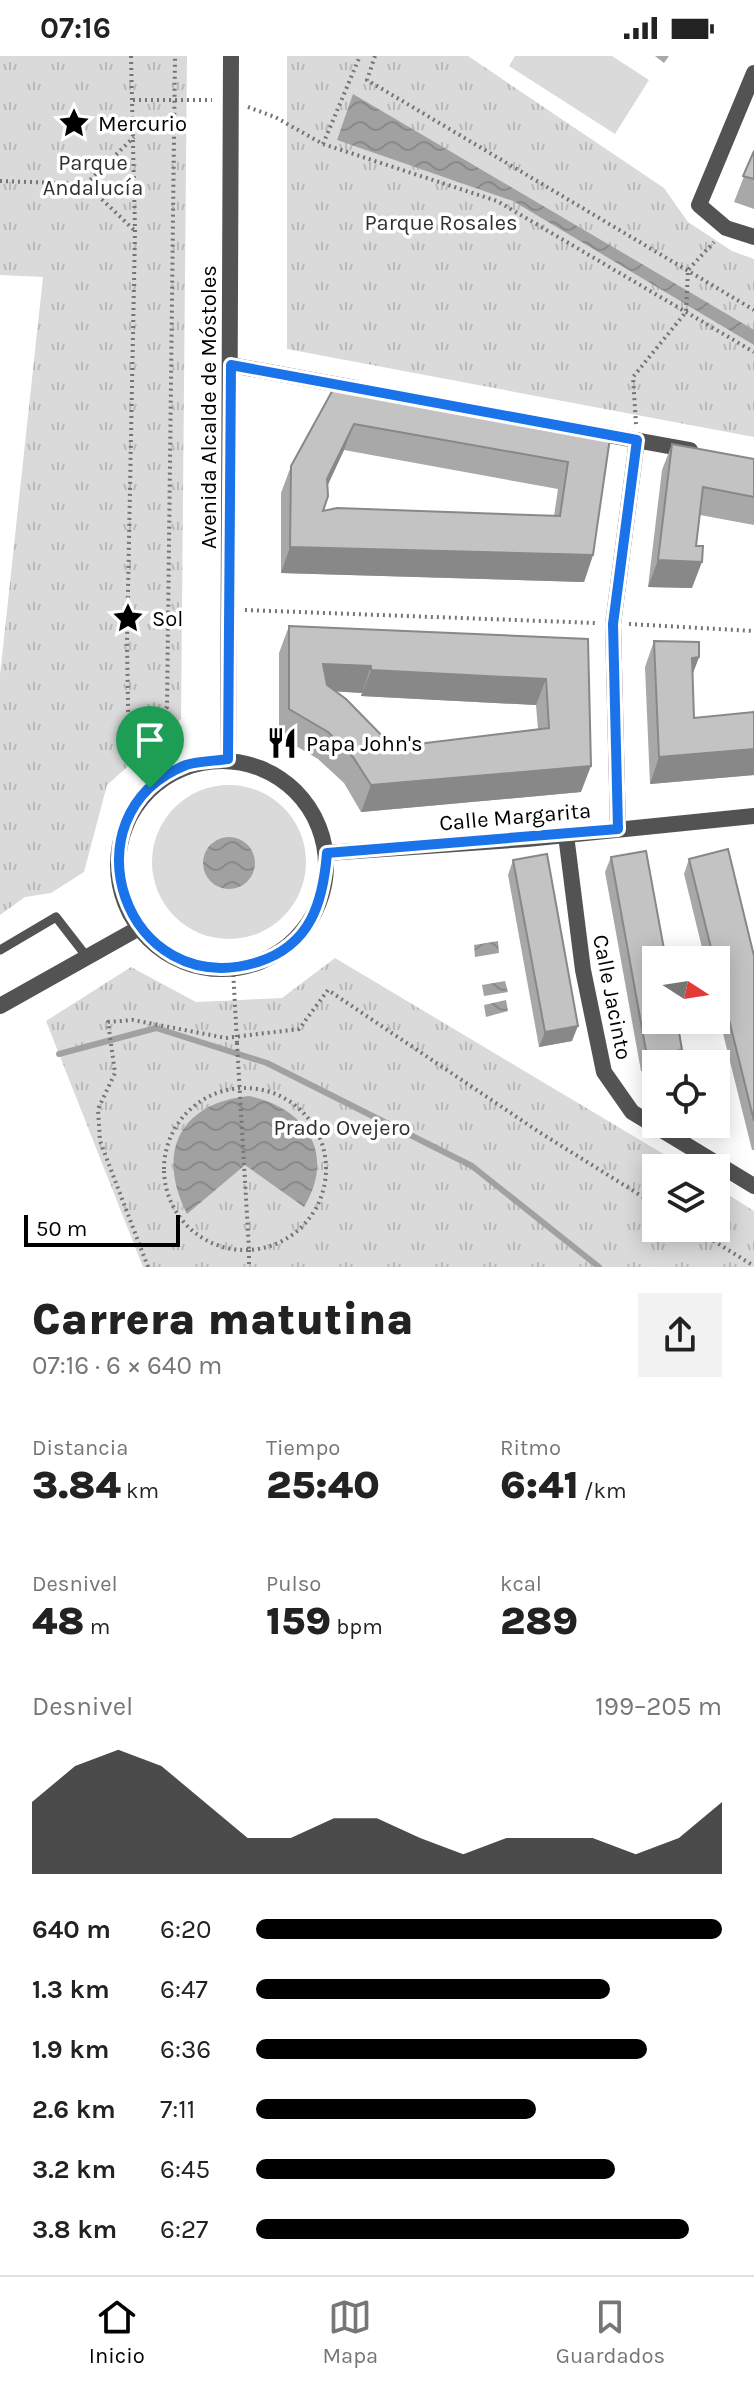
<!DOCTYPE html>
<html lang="es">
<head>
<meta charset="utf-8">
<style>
	body { margin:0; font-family:Karla,sans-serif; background:#f2f2f2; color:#222; height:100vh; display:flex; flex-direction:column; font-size:30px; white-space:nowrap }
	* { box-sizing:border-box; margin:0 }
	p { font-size:26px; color:#767676 }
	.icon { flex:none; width:44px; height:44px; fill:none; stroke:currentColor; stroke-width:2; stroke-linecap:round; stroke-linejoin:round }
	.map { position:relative; height:1211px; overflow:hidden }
	.panel { display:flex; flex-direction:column; background:#fff; flex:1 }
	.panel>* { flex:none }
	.needle { width:52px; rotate:102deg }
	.tools { position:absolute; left:642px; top:890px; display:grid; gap:16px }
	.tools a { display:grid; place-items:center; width:88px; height:88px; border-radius:0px; background:#fff; box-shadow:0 4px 20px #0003; font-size:40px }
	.scale { position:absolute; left:24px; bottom:20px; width:156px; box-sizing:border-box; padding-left:8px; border:4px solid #000; border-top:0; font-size:22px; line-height:28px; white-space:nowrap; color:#000; -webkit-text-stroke:6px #fff; paint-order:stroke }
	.pin { position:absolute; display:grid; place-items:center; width:68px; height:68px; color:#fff; margin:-82px -34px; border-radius:50% 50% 50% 0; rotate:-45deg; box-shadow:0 0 8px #0007 }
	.pin .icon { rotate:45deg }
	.round { display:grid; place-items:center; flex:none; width:84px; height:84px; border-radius:0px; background:#f2f2f2 }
	.overview { display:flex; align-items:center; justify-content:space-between; height:136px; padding:0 32px }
	h1 { font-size:44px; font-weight:800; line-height:60px }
	.figures { display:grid; grid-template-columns:repeat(3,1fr); gap:12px; height:136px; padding:8px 32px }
	.figures div { display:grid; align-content:center }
	.figures b { font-size:40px; font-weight:800 }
	.figures small { font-size:22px; font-weight:400 }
	.figures p { font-size:22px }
	.chart { height:224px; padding:16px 32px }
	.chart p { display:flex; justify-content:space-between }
	.chart svg { width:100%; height:144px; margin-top:8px; fill:#000; opacity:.7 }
	ul { padding:0 32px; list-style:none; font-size:26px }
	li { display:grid; grid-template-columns:128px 96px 1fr; align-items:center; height:60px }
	li i { height:20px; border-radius:10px; background:#000 }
	.status { display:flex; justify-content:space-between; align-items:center; height:56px; padding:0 40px; background:#fff; direction:ltr }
	.status svg { height:22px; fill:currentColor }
	.tabs { display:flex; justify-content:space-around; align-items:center; height:112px; border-top:2px solid #e0e0e0; background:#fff; font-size:22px; color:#767676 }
	.tabs a { display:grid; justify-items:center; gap:4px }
	.tabs .current { color:#000 }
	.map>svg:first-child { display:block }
	.grass { fill:#dadada }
	.park { fill:url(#park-tufts) }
	.water { fill:url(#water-waves) }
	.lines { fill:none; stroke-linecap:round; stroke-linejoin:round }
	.stream { stroke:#a1a1a1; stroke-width:6 }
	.path { stroke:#757575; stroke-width:4; stroke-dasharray:2 4; stroke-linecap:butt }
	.service { stroke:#535353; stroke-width:9 }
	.minor { stroke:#535353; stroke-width:16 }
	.tertiary { stroke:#535353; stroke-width:16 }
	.path-bridge { stroke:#757575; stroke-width:4; stroke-dasharray:2 4; stroke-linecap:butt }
	.wall { fill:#a8a8a8; fill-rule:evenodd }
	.shaded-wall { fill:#888 }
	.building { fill:#c3c3c3; stroke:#888; stroke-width:2; fill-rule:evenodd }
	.route-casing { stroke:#fff; stroke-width:16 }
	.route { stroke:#1a73e8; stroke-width:10 }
	.labels { text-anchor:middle; stroke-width:7; stroke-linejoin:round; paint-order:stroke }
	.poi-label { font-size:22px; fill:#000; stroke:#fff; text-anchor:start }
	.park-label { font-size:22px; fill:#313131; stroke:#fff }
	.street-label { font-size:22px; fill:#000; stroke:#fff }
</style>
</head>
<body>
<div class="status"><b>07:16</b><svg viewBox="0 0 49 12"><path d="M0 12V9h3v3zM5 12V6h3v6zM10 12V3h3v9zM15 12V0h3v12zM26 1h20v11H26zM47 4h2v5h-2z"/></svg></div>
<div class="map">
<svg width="754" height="1211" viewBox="0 0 754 1211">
	<defs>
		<pattern id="park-tufts" width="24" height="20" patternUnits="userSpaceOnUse" patternTransform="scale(2)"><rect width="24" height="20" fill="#dadada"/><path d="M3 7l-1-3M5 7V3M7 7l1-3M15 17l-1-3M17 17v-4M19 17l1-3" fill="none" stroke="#b9b9b9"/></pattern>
		<pattern id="water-waves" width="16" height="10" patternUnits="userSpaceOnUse" patternTransform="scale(2)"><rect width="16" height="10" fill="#a1a1a1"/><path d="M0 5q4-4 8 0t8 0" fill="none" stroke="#898989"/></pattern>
	</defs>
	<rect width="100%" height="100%" fill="#fff"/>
	<path class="grass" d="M515,0H612L649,24L615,78L509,10Z
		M152 806a77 77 0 1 1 154 0a77 77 0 1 1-154 0Z"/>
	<path class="park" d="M0,0H187L181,663L107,729L84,816L51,837L25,841L0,859V619L43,221L0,219Z
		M287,0H468L664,132L688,166L732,195L754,203V381L287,293Z
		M335,902L687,1112H656V1172H716V1131L754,1155V1211H143L46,965L131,911L196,946L282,942Z"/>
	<path class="water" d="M353,38L754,274V289L513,145L337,84Z
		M203 807a26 26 0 1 1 52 0a26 26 0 1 1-52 0Z
		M498,885L499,897L475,901L474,889Z
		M505,925L508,936L484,940L482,929Z
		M506,944L508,955L486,961L484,949Z
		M249,1040C307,1052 336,1098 304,1151L245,1109L187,1158C156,1097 179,1047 249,1040Z"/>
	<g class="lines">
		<path class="stream" d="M59,998L156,972L267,1007L472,1110L599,1211"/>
		<path class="path" d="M131,0L135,175L127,587L129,703L150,732
			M375,0L367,24L754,254
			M133,44H212
			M248,51L275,61L323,88L497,145L754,296
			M323,88L360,0
			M0,125L86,128L135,175
			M86,128L134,81
			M636,368L633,321L686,256L688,214L714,186
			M245,554L596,567
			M629,568L754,575
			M131,701L167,651L175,0
			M233,913L237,987
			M164 1113a81 81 0 1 1 162 0a81 81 0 1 1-162 0Z
			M693,1172L754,1210
			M249,1194V1211
			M148,1211L100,1085L98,1053L115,1017L108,966L133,964L226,982L299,973L328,934L539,1076L656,1149"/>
		<path class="service" d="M0,894L56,861L87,901"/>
		<path class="minor" d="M754,17L699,149L726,172L754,181
			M231,309L356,332
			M591,376L690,394
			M618,773L613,568L637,384
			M566,779L583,914L604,1016L632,1056L754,1130"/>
		<path class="tertiary" d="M228,703L231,0
			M118 809a104 104 0 1 1 208 0a104 104 0 1 1-208 0Z
			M327,797L527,783L754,760
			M0,950L139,872"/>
		<path class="path-bridge" d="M237,987L249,1194"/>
	</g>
	<path class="wall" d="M655,0H669L664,7Z
		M754,95V153L734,146Z
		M336,328L611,375L593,499L584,526L281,517V437L291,410ZM344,394L558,433L554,460L323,455L328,429Z
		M672,388L754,403V469L700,459L692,532L648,531L662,414Z
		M289,570L588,583L581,736L361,756L344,727L318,703L279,680V597ZM336,635L362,637L361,640L536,649L538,673L393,691Z
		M654,585L699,601L692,619L694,662L753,656L754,654V719L650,728L645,611Z
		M611,801L656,1008V1012L641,1015L605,816Z
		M689,803L754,900V1094H752L716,949V904H705L684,818Z
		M513,804L572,985L539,991L508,819Z"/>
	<path class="shaded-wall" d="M354,368L344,394L318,449L327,423Z
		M290,491L593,499L584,526L281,517Z
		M658,504L702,506L692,532L648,531Z
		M699,601L689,628L692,602Z
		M323,608L371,610L362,637L313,634Z
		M371,614L546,623L536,649L361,640Z
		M754,693V719L650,728L659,701Z
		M591,710L581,736L361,756L371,729Z
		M578,970L572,985L539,991L545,976Z
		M682,994L677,1008H656V1012L641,1015L647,1000Z"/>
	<path class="building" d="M754,95V123L743,120Z
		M336,328L611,375L593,499L290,491L291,410ZM354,368L568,406L560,460L337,452L323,455L328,440L327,423Z
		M672,388L754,403V441L703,431L696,490H703L702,506L658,504Z
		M289,570L588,583L591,710L371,729L353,701L328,676L289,653ZM323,608L371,610V614L546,623L549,672L393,691L346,643L327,629Z
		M654,585L699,586V601L692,602L694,662L754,656V693L659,701Z
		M728,793L754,900V1065L716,911V904H714L689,803Z
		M646,795L666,904H656V964H677L682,994L647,1000L611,801Z
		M547,798L578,970L545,976L513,804Z"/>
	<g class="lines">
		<defs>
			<path id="route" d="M231,309L637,384L613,568L618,773L327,797C323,846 311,889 258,906C124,947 62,758 186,709C198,705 215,705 228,703Z"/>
		</defs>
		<use href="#route" class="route-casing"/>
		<use href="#route" class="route"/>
	</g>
	<defs>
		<symbol id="sight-bare" viewBox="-9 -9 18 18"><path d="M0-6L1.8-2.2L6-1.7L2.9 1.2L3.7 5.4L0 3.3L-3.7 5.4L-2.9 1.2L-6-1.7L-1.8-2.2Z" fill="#000" stroke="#fff" stroke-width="2.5" paint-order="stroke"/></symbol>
		<symbol id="restaurant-bare" viewBox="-9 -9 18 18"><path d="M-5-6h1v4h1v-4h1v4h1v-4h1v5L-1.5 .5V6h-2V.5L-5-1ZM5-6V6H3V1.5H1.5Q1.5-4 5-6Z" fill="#000" stroke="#fff" stroke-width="2.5" paint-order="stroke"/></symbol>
	</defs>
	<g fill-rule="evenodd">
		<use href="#sight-bare" x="52" y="45" width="44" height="44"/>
		<use href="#sight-bare" x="106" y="540" width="44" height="44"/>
		<use href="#restaurant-bare" x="260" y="665" width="44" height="44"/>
	</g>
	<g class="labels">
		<g class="poi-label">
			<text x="98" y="75">Mercurio</text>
			<text x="152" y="570">Sol</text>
			<text x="306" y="695">Papa John's</text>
		</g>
		<g class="park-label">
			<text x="93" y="114">Parque<tspan x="93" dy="25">Andalucía</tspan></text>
			<text x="441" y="174">Parque Rosales</text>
			<text x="342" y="1079">Prado Ovejero</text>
		</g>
		<g class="street-label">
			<text transform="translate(208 351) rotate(-90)" y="8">Avenida Alcalde de Móstoles</text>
			<text transform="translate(515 760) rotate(-5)" y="8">Calle Margarita</text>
			<text transform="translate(613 941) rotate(79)" y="8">Calle Jacinto</text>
		</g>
	</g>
</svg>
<div class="tools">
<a><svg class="needle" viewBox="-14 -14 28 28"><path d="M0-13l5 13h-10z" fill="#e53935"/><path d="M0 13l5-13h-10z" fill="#767676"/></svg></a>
<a><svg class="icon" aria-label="locate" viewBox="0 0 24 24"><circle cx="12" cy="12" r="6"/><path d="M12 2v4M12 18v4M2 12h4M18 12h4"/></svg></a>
<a><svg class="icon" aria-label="layers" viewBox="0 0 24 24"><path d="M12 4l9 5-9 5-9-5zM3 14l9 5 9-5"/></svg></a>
</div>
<div class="scale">50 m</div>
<div class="pin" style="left:150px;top:732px;background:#1e9e55"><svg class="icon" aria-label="arrive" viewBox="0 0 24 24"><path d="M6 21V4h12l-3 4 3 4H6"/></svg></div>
</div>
<section class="panel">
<div class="overview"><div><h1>Carrera matutina</h1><p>07:16 · 6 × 640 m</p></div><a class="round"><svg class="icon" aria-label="share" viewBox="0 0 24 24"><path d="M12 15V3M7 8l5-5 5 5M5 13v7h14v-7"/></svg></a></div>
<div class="figures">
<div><p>Distancia</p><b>3.84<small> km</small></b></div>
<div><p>Tiempo</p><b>25:40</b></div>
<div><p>Ritmo</p><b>6:41<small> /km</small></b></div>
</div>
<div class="figures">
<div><p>Desnivel</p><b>48<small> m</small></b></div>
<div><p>Pulso</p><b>159<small> bpm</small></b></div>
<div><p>kcal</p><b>289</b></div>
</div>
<div class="chart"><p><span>Desnivel</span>199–205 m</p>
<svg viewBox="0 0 160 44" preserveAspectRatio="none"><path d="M0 44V22L10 11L20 6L30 11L40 22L50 33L60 33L70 27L80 27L90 33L100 38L110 33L120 33L130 33L140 38L150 33L160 22V44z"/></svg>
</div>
<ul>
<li><b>640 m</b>6:20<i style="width:100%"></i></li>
<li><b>1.3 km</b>6:47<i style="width:76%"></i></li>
<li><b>1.9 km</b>6:36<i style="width:84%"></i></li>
<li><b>2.6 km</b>7:11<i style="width:60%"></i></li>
<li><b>3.2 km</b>6:45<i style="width:77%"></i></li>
<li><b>3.8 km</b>6:27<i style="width:93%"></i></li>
</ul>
</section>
<nav class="tabs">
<a class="current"><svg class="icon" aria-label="home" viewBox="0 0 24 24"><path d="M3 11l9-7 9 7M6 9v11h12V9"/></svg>Inicio</a>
<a><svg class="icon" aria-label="map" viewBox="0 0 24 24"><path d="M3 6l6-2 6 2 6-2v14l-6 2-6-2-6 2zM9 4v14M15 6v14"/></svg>Mapa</a>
<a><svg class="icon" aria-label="saved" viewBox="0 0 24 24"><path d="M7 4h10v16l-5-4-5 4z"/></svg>Guardados</a>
</nav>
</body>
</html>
